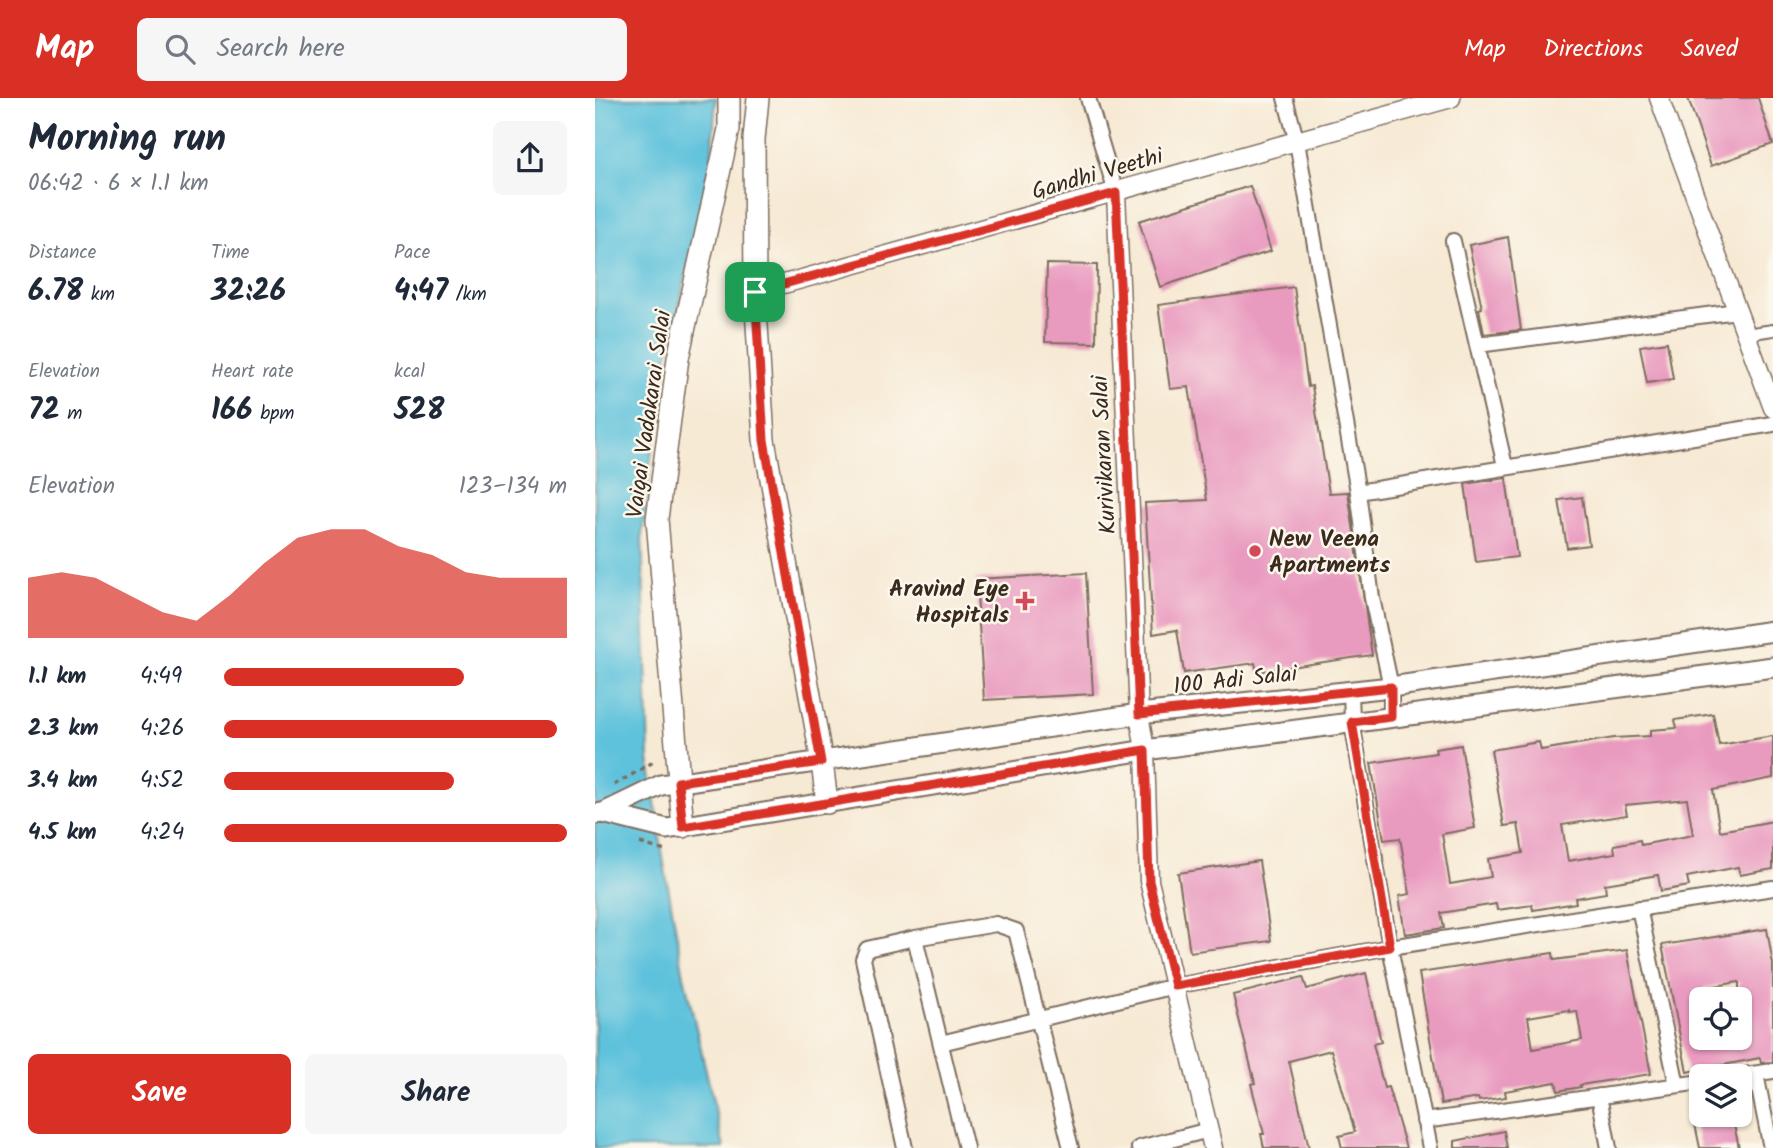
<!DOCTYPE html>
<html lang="en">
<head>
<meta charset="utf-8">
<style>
	body { margin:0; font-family:Kalam,sans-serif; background:#f6f6f7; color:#1f2937; height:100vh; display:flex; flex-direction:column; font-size:26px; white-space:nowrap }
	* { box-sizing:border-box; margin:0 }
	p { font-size:23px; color:#747a83 }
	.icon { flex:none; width:38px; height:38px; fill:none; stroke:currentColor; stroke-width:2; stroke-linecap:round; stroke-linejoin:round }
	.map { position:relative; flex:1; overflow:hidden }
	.side { display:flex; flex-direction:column; background:#fff; width:595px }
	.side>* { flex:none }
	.buttons { position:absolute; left:1094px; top:889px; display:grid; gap:14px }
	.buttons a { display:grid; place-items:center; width:63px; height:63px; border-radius:10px; background:#fff; box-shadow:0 2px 5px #0004; font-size:35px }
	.pin { position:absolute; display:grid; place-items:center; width:60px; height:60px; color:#fff; margin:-30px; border-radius:14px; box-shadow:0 4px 10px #0006 }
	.round { display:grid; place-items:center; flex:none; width:74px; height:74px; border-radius:10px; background:#f6f6f7 }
	.overview { display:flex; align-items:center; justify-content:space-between; height:119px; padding:0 28px }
	h1 { font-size:38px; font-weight:700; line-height:52px }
	.figures { display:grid; grid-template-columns:repeat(3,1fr); gap:10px; height:119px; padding:7px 28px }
	.figures div { display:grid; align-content:center }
	.figures b { font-size:30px; font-weight:700 }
	.figures small { font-size:19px; font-weight:400 }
	.figures p { font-size:19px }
	.chart { height:196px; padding:14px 28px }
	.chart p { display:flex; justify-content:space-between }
	.chart svg { width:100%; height:126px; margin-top:7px; fill:#d93025; opacity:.7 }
	.primary-button { display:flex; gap:14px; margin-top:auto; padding:14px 28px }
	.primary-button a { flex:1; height:80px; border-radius:10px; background:#d93025; color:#fff; font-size:28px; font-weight:700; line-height:80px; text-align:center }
	.primary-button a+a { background:#f6f6f7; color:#1f2937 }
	ul { padding:0 28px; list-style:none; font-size:23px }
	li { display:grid; grid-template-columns:112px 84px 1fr; align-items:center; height:52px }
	li i { height:18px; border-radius:9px; background:#d93025 }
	header { display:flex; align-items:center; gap:42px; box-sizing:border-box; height:98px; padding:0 35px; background:#d93025; color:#fff }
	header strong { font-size:33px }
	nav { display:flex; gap:38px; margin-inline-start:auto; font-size:24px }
	.search { width:490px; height:63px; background:#f6f6f7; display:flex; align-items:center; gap:18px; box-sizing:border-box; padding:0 24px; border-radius:10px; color:#747a83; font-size:26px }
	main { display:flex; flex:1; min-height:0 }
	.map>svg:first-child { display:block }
	.water { fill:#5ec2dc; stroke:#4c767d; stroke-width:2 }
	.building { fill:#e99abf; fill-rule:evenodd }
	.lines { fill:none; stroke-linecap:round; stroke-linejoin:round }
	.pedestrian-casing { stroke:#7d6d5e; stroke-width:14 }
	.minor-casing { stroke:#7d6d5e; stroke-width:18 }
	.tertiary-casing { stroke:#7d6d5e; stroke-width:21 }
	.secondary-casing { stroke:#7d6d5e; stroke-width:23 }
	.primary-casing { stroke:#7d6d5e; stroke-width:24 }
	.path { stroke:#7d6d5e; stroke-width:3.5; stroke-dasharray:5 5; stroke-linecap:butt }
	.pedestrian { stroke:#fff; stroke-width:10 }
	.minor { stroke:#fff; stroke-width:14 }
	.tertiary { stroke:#fff; stroke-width:18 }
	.secondary { stroke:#fff; stroke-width:19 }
	.primary { stroke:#fff; stroke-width:21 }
	.route-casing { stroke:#fff; stroke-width:14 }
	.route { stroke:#d93025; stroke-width:9 }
	.poi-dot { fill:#d1495b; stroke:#fbf7ec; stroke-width:2.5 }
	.labels { text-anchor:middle; stroke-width:5; stroke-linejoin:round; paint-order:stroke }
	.street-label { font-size:23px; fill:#3b2a1e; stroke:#fbf7ec }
	.poi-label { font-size:23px; font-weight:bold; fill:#3b2a1e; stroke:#fbf7ec; text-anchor:start }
</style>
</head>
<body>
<header>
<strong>Map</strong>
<div class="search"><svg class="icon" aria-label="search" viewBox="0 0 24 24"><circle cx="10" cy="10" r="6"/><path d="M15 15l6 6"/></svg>Search here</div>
<nav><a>Map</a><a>Directions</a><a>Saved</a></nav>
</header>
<main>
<section class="side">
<div class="overview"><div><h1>Morning run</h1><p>06:42 · 6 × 1.1 km</p></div><a class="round"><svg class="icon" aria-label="share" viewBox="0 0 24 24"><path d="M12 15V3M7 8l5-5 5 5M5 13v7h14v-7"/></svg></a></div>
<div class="figures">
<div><p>Distance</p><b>6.78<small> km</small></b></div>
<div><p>Time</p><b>32:26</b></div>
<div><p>Pace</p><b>4:47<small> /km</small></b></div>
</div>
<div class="figures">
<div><p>Elevation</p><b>72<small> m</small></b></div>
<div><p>Heart rate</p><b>166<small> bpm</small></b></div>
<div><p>kcal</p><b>528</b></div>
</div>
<div class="chart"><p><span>Elevation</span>123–134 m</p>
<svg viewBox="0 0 160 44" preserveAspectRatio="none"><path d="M0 44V23L10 21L20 23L30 29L40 35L50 38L60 29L70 18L80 9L90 6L100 6L110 12L120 15L130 21L140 23L150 23L160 23V44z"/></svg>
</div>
<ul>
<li><b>1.1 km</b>4:49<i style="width:70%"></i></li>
<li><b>2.3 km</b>4:26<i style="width:97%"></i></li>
<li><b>3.4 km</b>4:52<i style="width:67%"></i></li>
<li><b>4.5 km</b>4:24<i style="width:100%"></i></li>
</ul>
<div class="primary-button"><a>Save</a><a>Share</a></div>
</section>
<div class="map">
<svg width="1178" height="1050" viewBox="0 0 1178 1050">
	<rect width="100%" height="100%" fill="#fbf7ec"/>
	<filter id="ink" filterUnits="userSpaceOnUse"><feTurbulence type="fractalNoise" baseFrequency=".0143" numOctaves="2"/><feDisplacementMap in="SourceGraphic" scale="14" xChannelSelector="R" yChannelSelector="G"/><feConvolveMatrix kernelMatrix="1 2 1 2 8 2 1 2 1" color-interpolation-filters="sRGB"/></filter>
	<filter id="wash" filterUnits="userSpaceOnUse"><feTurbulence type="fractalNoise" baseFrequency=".00686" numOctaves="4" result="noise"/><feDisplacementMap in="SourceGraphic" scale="28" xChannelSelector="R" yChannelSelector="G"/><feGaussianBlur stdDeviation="1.57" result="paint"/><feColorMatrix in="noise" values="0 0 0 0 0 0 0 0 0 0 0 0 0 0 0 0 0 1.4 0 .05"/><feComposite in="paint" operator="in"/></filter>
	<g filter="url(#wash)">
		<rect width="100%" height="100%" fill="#f7ead5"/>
		<path class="water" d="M0,0H121L116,64L63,301L47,437L54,661L68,760L89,878L129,1050H0Z"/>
		<g id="blocks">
			<path class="building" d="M1093,0H1163L1178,46L1116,68Z
				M655,88L676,153L565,189L544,123Z
				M913,139L926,232L889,236L884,211L887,210L874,147Z
				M452,166L502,167L501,245L450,244Z
				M699,189L713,289L717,288L734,395L753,394L777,557L662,574L660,565L589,575L582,532L558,536L550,405L612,402L594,289L575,291L563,207Z
				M1072,244L1078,281L1052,285L1045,248Z
				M911,380L922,459L881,464L870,386Z
				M987,399L994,447L972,450L964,402Z
				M491,475L498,596L389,602L381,481Z
				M1118,616L1124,647L1178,638V680L1118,692L1125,733L1178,723V771L1145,777L1143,769L1092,779L1094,788L1066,793L1063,777L1010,786L1011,795L980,800L981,805L938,812L937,807L902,812L901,806L846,815L849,830L810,836L804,798L815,796L805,740L789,742L776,665L841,655L840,651L866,647L880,730L847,736L855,786L896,779L893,761L928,755L923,726L909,728L896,652L944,644L946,652L1019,640L1055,638V632L1082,630L1080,622ZM1092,701L1098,737L1046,747L1045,742L1019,747L1020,755L973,763L967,727L1032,717L1030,707Z
				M664,763L676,843L595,854L583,775Z
				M1172,831L1178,866V964L1166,965L1165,960L1092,974L1067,847ZM1144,884V940H1106V898L1110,897L1108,890Z
				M1032,852L1056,976L985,987L986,989L963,993L961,984L910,993L911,999L884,1003L883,1000L846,1006L824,875L958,855L959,862ZM974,912V914L982,913L987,942L938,951L933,919Z
				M771,875L786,944L778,946L789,990L793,989L811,1050H747L744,1038L760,1034L736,952L694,963L714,1050H669L666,1036H669L656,986L660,985L638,897L708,879L712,891Z
				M1098,1017H1137L1144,1050H1105Z
				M909,1033L912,1050H860V1043Z"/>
		</g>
	</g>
	<g filter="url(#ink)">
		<use href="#blocks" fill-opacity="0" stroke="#7d6d5e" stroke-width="2"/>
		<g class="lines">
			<defs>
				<path id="pedestrian" d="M1151,236L1178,232"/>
				<path id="minor" d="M493,0L521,95
					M690,0L702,44L763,394L777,500L796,589V619
					M858,143L910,368
					M883,247L1142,213
					M763,394L1178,326
					M756,593L757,624L795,849L835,1050
					M1044,810L1082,987
					M320,840L371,1050
					M346,945L580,888L795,849L1178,790
					M1161,976L1176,1050
					M1143,978L1178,973
					M1004,998L1014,1050
					M829,1023L1106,984
					M310,1050L268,861L272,851L320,840L401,826L421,833L476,1050
					M544,1050L614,1032"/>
				<path id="tertiary" d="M1064,0L1178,310
					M521,95L544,616L550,652L554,783L618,1050
					M160,194L856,0"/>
				<path id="secondary" d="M8,715L72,731L550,652L1178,569
					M0,716L8,715L66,687L544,616L796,589L1178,533"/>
				<path id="primary" d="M163,0L159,41L160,194L169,342L227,664L232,705
					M88,729L62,421L83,260L134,31V0"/>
			</defs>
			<use href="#pedestrian" class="pedestrian-casing"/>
			<use href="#minor" class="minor-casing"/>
			<use href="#tertiary" class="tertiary-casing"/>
			<use href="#secondary" class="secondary-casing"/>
			<use href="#primary" class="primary-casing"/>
			<path class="path" d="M19,687L60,663
				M45,745L73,754"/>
			<use href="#pedestrian" class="pedestrian"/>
			<use href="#minor" class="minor"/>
			<use href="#tertiary" class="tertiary"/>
			<use href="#secondary" class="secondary"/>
			<use href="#primary" class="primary"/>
		</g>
	</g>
	<g class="lines" filter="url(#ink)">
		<defs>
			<path id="route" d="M521,95L544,616L796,589V619L757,624L795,849L580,888L554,783L550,652L88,729L83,684L226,664L169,342L160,194Z"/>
		</defs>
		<use href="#route" class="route-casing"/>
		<use href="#route" class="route"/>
	</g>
	<g class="poi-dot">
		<circle cx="660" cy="453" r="7"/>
		<path d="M426.5 492.5h7v7h7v7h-7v7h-7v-7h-7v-7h7z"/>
	</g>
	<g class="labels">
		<g class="street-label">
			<text transform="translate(502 75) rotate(-16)" y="8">Gandhi Veethi</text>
			<text transform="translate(53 316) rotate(-82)" y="8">Vaigai Vadakarai Salai</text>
			<text transform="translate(508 357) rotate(-93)" y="8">Kurivikaran Salai</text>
			<text transform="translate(640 581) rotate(-6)" y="8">100 Adi Salai</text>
		</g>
		<g class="poi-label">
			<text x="674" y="448">New Veena<tspan x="674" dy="26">Apartments</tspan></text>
			<text x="414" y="498" text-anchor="end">Aravind Eye<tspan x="414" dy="26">Hospitals</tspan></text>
		</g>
	</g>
</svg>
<div class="buttons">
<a><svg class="icon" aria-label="locate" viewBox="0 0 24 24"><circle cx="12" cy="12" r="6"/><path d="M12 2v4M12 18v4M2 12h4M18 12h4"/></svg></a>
<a><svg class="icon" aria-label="layers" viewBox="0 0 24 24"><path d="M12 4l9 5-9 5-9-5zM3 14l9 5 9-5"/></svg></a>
</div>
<div class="pin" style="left:160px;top:194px;background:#1e9e55"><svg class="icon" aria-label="arrive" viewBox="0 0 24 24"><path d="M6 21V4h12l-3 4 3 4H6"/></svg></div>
</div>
</main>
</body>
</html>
